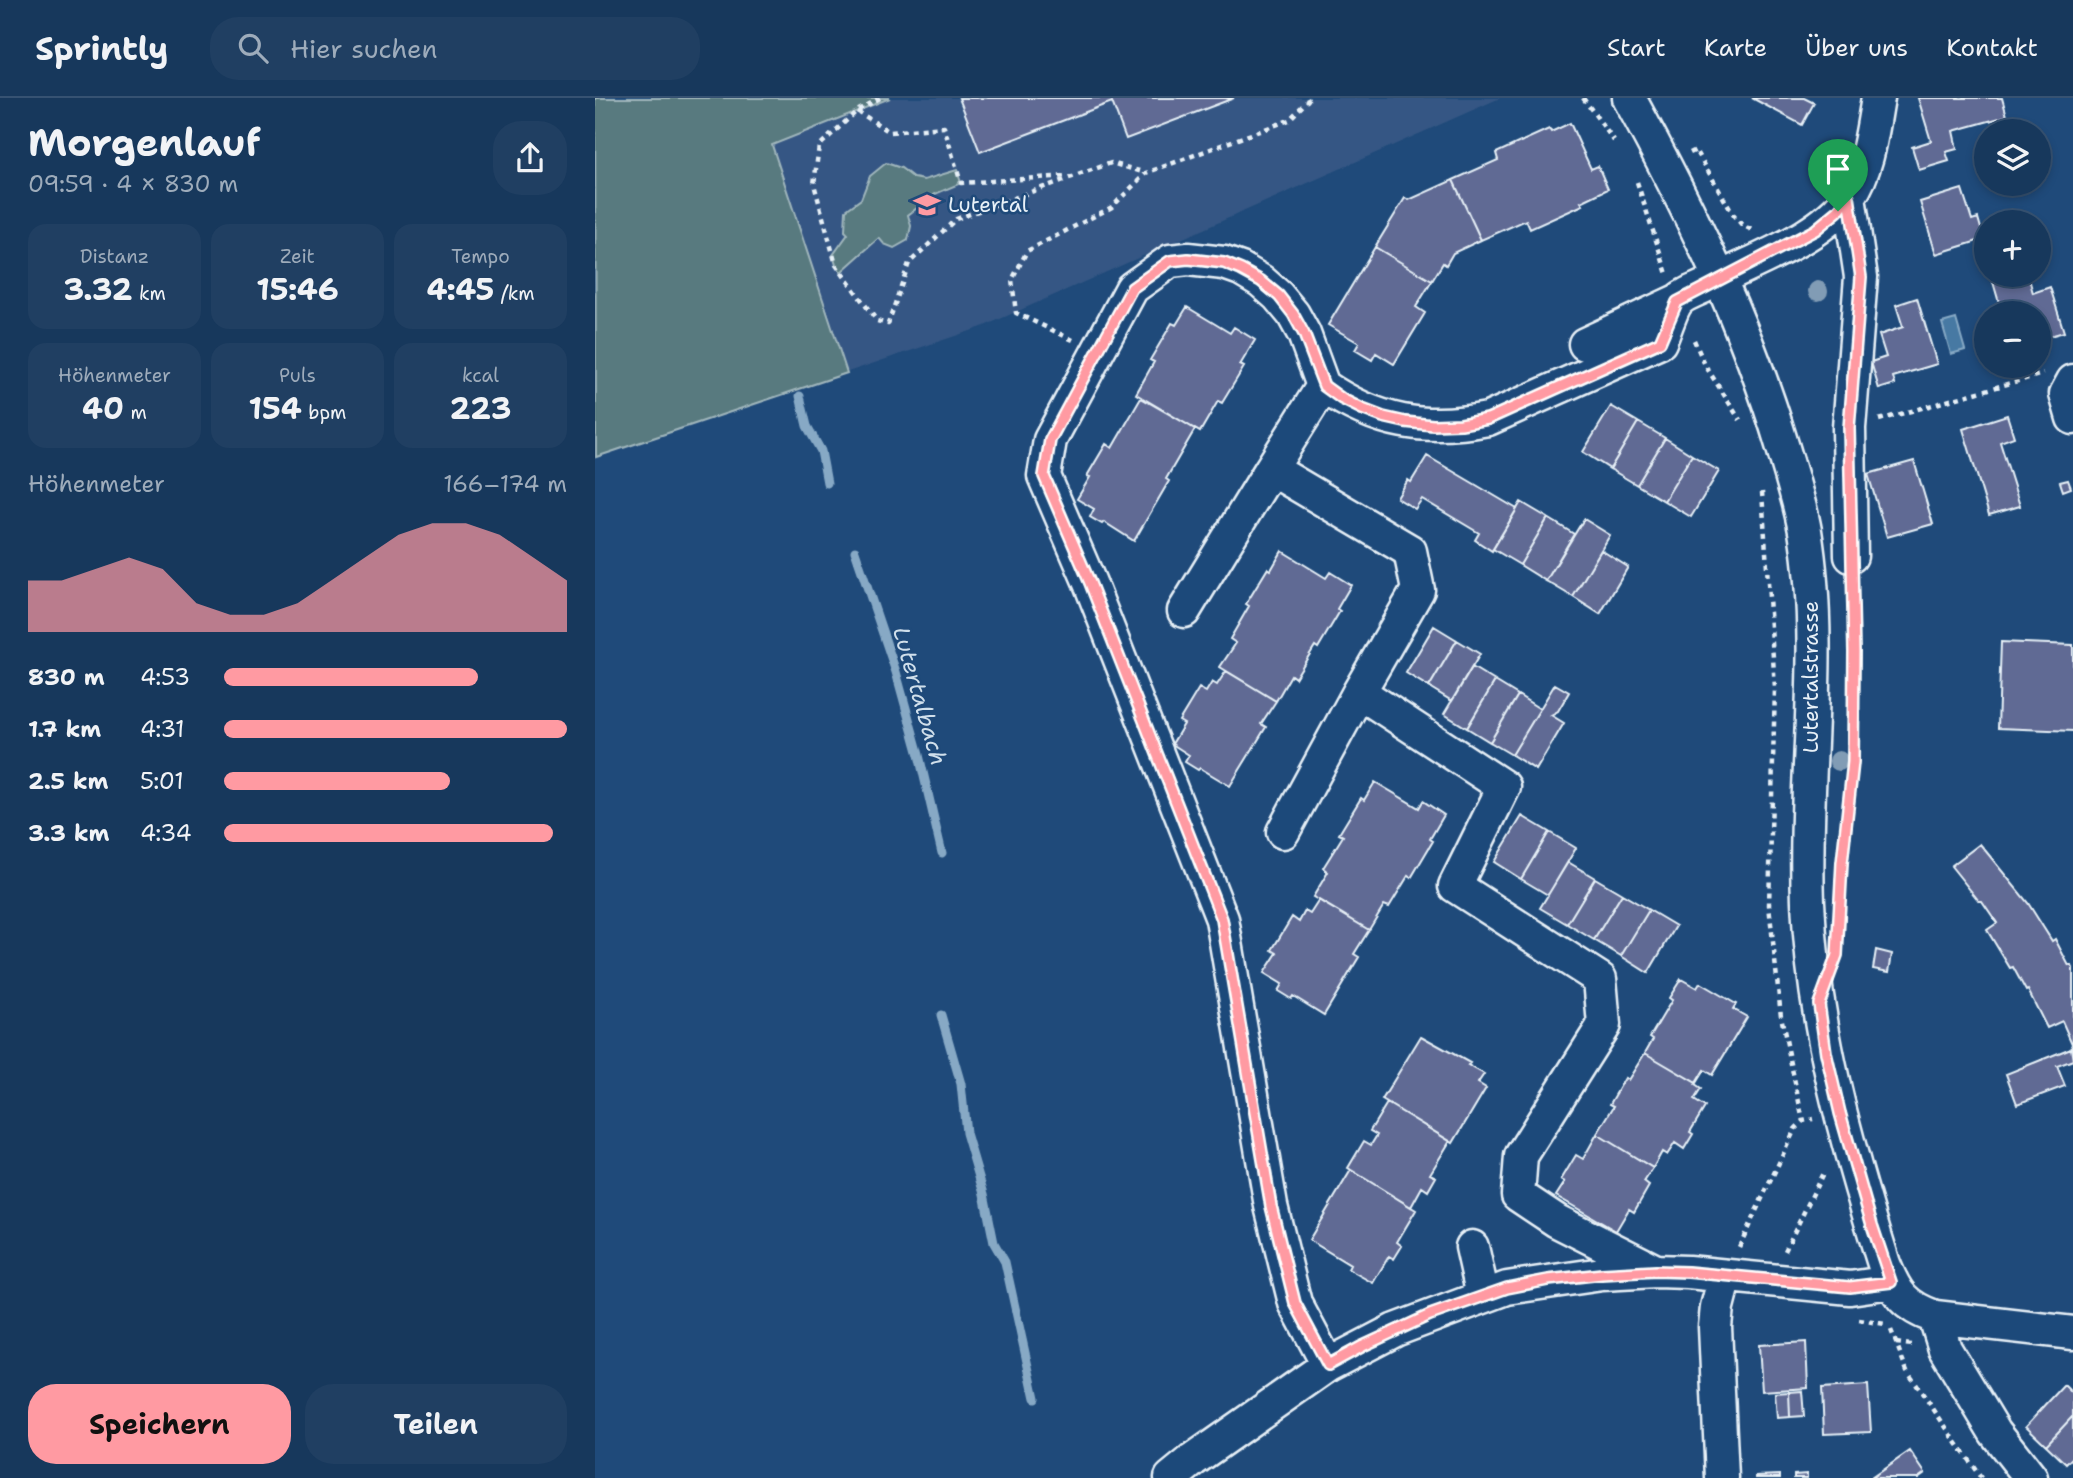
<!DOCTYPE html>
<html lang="de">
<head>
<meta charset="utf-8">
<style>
	body { margin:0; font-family:"Shantell Sans",sans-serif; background:#203f62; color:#f1f3f6; height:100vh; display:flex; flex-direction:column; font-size:26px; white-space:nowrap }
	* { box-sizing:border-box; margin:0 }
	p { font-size:23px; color:#9eacbb }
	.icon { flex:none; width:38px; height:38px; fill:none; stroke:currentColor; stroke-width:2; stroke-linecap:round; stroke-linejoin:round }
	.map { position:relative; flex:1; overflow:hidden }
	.sheet { display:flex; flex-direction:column; background:#17385c; width:595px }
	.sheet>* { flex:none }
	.controls { position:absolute; left:1379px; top:21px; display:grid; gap:14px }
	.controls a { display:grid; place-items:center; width:77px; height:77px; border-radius:50%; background:#17385c; box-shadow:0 4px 10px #0003,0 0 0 2px #365272; font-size:35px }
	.pin { position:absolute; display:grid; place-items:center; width:60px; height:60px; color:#fff; margin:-72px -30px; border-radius:50% 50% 50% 0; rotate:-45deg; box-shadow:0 0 7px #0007 }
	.pin .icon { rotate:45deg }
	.round { display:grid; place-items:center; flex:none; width:74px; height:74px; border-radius:28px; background:#203f62 }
	.summary { display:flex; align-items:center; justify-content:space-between; height:119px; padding:0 28px }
	h1 { font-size:38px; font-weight:700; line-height:52px }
	.metrics { display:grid; grid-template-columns:repeat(3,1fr); gap:10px; height:119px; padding:7px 28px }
	.metrics div { display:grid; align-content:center; border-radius:18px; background:#203f62; text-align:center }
	.metrics b { font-size:30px; font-weight:700 }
	.metrics small { font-size:19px; font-weight:400 }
	.metrics p { font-size:19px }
	.chart { height:196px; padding:14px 28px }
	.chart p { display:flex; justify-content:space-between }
	.chart svg { width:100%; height:126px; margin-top:7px; fill:#ff9aa2; opacity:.7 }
	.primary-button { display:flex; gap:14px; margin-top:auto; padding:14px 28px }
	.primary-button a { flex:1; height:80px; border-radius:28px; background:#ff9aa2; color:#111; font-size:28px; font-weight:700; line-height:80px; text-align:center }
	.primary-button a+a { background:#203f62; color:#f1f3f6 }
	ul { padding:0 28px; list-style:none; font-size:23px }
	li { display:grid; grid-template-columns:112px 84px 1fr; align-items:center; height:52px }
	li i { height:18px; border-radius:9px; background:#ff9aa2 }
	header { display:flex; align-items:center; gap:42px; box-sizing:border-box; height:98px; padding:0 35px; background:#17385c; border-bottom:2px solid #365272 }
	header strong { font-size:33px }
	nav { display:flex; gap:38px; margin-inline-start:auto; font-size:24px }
	.search { width:490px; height:63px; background:#203f62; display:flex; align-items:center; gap:18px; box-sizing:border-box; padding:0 24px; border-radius:28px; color:#9eacbb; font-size:26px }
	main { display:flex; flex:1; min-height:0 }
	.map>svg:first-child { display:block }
	.built { fill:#365784 }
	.green { fill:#587a7f; stroke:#a0b6bc; stroke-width:2 }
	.water { fill:#4679a3; stroke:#87a9c5; stroke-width:2 }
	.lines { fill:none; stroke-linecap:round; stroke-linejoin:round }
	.stream { stroke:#87a9c5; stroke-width:9 }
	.building { fill:#606b94; stroke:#e8f1f8; stroke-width:2 }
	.minor-casing { stroke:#e8f1f8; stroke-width:37 }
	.path { stroke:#e8f1f8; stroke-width:4.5; stroke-dasharray:5 5; stroke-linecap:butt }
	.minor { stroke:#1f4a7a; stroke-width:32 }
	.tree { fill:#819cb5 }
	.route-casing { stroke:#fff; stroke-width:14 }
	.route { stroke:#ff9aa2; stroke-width:9 }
	.labels { text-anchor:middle; stroke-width:5; stroke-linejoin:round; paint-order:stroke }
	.poi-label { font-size:21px; fill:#e8f1f8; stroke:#1f4a7a; text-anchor:start }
	.street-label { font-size:21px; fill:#e8f1f8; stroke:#1f4a7a }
	.water-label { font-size:23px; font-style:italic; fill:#d0dfeb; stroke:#1f4a7a }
</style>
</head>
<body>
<header>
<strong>Sprintly</strong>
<div class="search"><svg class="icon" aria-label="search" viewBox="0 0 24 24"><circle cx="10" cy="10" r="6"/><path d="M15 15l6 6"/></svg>Hier suchen</div>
<nav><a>Start</a><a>Karte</a><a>Über uns</a><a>Kontakt</a></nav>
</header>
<main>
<section class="sheet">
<div class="summary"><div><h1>Morgenlauf</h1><p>09:59 · 4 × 830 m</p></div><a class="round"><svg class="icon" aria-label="share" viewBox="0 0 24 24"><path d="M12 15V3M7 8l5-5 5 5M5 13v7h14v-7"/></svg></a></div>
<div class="metrics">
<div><p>Distanz</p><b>3.32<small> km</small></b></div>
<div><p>Zeit</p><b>15:46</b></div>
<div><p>Tempo</p><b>4:45<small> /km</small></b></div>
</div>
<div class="metrics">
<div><p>Höhenmeter</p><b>40<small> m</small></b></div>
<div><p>Puls</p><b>154<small> bpm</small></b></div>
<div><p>kcal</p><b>223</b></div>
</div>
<div class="chart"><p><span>Höhenmeter</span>166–174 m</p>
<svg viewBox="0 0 160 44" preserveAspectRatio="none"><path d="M0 44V26L10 26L20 22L30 18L40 22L50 34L60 38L70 38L80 34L90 26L100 18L110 10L120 6L130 6L140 10L150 18L160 26V44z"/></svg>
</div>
<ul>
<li><b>830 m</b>4:53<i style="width:74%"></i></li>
<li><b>1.7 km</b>4:31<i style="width:100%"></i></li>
<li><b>2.5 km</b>5:01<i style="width:66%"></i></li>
<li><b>3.3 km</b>4:34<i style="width:96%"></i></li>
</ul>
<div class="primary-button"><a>Speichern</a><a>Teilen</a></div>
</section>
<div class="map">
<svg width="1478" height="1380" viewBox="0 0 1478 1380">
	<rect width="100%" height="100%" fill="#1f4a7a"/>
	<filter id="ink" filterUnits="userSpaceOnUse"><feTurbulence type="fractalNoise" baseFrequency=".0143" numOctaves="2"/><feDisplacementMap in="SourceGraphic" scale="14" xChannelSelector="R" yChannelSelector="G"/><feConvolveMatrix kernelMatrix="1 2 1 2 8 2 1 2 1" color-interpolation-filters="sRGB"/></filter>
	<g filter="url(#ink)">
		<path class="built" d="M0,0H905L387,229L1,358Z"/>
		<path class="green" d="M0,0H295L177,47L252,275L1,359Z
			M291,65L306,70L319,80L329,82L362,72L366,85L340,96L313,117L316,128L313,142L299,150L289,146L284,140L246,174L241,167L238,157L253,136L250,133L251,112L266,101L275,78Z"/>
		<path class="water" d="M1361,221L1370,252L1356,256L1347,225Z"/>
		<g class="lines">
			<path class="stream" d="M205,298L212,328L226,353L232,385
				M260,453L301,574L324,657L347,755
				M346,917L366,986L371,1035L389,1096L399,1145L410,1164L440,1300"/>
		</g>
		<path class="building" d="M364,0H639L531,41L517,4L385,54Z
			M1157,0H1209L1219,5L1207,27Z
			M1323,0H1407L1412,18L1358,33L1362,51L1351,54L1354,63L1324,72L1317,49L1336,43Z
			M975,25L996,71L1003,68L1013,91L986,104L988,107L935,131L931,122L886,142L858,82L903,62L901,55L954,31L956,34Z
			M858,82L886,142L858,155L851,167L848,165L837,183L780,149L810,100L814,102Z
			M1367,91L1377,122L1383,120L1389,141L1341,156L1325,104Z
			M780,149L837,183L821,209L830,215L799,266L781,255L777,262L760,252L764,245L733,227Z
			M1423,177H1433L1438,195L1455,189L1469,234L1444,241V215H1407L1398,184Z
			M1322,200L1342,266L1298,279L1300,286L1284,291L1276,264L1291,259L1284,237L1308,229L1301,207Z
			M592,209L635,235L639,229L660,242L645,267L649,269L627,305L623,303L605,334L541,296L559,264L555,262L577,225L581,227Z
			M546,300L600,331L571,381L574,383L539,443L509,424L507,426L495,419L499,411L482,401L495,379L492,378L511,346L517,350Z
			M1016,308L1043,324L1015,371L988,354Z
			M1412,317L1419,339L1405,344L1425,408L1394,417L1368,331Z
			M1043,324L1070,340L1042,387L1015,371Z
			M1070,340L1097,357L1069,403L1042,387Z
			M1097,357L1124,373L1096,419L1069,403Z
			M832,358L922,411L897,453L880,442L884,435L827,401L820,411L802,400L813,382L816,384Z
			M1319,363L1338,426L1292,439L1273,376Z
			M1473,382L1476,390L1468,393L1465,384Z
			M926,404L953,420L925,467L898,451Z
			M953,420L979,436L951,483L925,467Z
			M989,421L1015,437L978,499L951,483Z
			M1006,452L1033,469L1005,516L978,499Z
			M687,453L731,480L735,474L756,487L742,511L745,513L723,550L720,548L700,580L696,577L681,603L625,569L641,545L635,541L654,508L651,506L673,470L676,472Z
			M839,528L862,542L834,589L811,575Z
			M862,542L885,556L857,603L834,589Z
			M1406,544L1478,547V633L1403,630Z
			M877,569L900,583L872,630L849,616Z
			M631,573L681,603L666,626L671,629L635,688L605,670L603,672L590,664L594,657L577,646L589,626L584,623L604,590L611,594L617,584L622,587Z
			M900,583L923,597L895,644L872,630Z
			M960,586L974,594L963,613L956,617L969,625L941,672L917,657Z
			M923,597L945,611L917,657L895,644Z
			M780,684L824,710L828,703L849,717L835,741L838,743L816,780L813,778L794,809L789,807L774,832L718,799L733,774L728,770L748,738L744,736L766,700L769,702Z
			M927,718L954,734L926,781L899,764Z
			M954,734L981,750L953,797L926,781Z
			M1385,746L1433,805L1457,843L1460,841L1474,868L1476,867L1478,870V955L1475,950L1478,948L1467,923L1452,930L1433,892L1431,893L1418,869L1415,870L1392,832L1402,825L1387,803H1384L1356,768Z
			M973,764L1000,780L972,826L945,810Z
			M1000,780L1027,796L999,842L972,826Z
			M1027,796L1054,812L1026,858L999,842Z
			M724,802L774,832L759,856L764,859L729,917L698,898L696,901L683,893L687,886L669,875L682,855L677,852L697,819L704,824L710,813L715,816Z
			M1054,812L1081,828L1053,875L1026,858Z
			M1281,852L1297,856L1294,874L1278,871Z
			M1086,881L1102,890L1105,885L1141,906L1138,911L1152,919L1117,977L1109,972L1101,985L1050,955L1058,941L1055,939L1077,902L1074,900Z
			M826,938L875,965L873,967L889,976L883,985L891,990L858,1045L787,1002Z
			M1476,950L1478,962L1462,968L1470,988L1422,1006L1411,976Z
			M1050,955L1101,985L1100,987L1106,991L1099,1002L1110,1009L1095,1034L1098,1036L1089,1051L1080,1045L1072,1057L1067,1054L1058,1070L1002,1036L1019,1008L1015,1006L1030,980L1033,982Z
			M792,1005L855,1043L835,1076L841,1079L833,1093L827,1089L816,1109L753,1070L769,1043L776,1047L782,1037L775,1033Z
			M1002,1036L1058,1070L1049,1084L1054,1088L1039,1114L1034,1111L1021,1133L961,1098L970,1084L966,1082L981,1057L988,1061Z
			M756,1072L821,1112L802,1144L807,1148L799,1161L794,1158L778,1185L753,1171L755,1167L714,1142Z
			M1211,1244L1213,1290L1167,1293L1164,1247Z
			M1273,1287L1276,1334L1229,1336L1227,1290Z
			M1469,1287L1478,1296V1318L1451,1347L1431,1328Z
			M1207,1293L1209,1318L1195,1319L1194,1294Z
			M1194,1294L1195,1319L1182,1320L1180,1295Z
			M1478,1318V1359L1471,1366L1451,1347Z
			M1315,1353L1330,1375L1323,1380H1276Z
			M1212,1376V1380H1199V1377Z
			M1185,1377V1380H1161V1378Z"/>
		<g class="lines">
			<defs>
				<path id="minor" d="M1034,0C1095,112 1152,228 1188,350C1196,377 1205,405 1210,433C1230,555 1208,680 1213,804C1218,928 1252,1048 1289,1166C1301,1196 1309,1208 1340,1219L1478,1235
					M1254,99L1266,179L1254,330L1256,458
					M990,246L1082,203
					M1478,283L1471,296L1478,320
					M728,288C782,325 830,333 893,321L1065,244C1069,235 1077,210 1082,204C1087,197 1102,192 1110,188C1155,163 1225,142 1255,98C1274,69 1277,33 1283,0
					M589,513L676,371
					M764,594L909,689L860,788L1005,881L1009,927L926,1058L923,1097L962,1123L1061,1173
					M688,734L764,594L823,492L815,453L676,371L728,288L709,236L698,216L683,198L666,183L646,171L629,165L593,161L575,163L537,190L455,342L449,378L495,485L627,821L676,1108L700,1205L733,1267
					M877,1149L888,1198
					M1340,1219L1350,1251L1400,1334L1436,1380
					M576,1380L598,1362L733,1267L800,1232L912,1190L1007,1176L1061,1173L1093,1174L1255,1190L1296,1184
					M1127,1380L1120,1229L1122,1209L1130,1178"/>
			</defs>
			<use href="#minor" class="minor-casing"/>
			<path class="path" d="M285,0L262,13L224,48L219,86L241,167L282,223L293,226L314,165L361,121L516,65L551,75
				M988,0L1019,43
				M262,13L295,34L349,29L366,85L473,78
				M1095,55L1101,52L1139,118L1147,127L1157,132
				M1042,84L1072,176
				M478,242L421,215L417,182L432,153L517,109L551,75L694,22L713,2L712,0
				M1099,242L1110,267L1145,322
				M1284,322L1448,276
				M1167,394L1180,590L1174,807L1186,918L1208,1023
				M1246,783L1258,664L1259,554L1257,488
				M1144,1149L1200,1031L1208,1023L1218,1021
				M1190,1153L1229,1073
				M1264,1222L1290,1226
				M1296,1232L1312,1273L1386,1380
				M1301,1245L1317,1247"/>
			<use href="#minor" class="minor"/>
		</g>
		<g class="tree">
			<circle cx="1223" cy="193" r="10"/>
			<circle cx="1244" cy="663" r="10"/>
		</g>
	</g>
	<g class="lines" filter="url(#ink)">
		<defs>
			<path id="route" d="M1254,99L1266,179L1254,330L1259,554L1258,664L1247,765L1242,857L1224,906L1231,955L1245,1015L1277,1127L1296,1184L1255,1189L1093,1174L1061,1173L1007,1176L953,1182L912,1190L835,1217L768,1248L733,1267L700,1205L676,1108L627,821L495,485L449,378L455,342L537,190L575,163L593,161L629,165L646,172L666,183L684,198L698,216L709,236L729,288L747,301L767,311L788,319L810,324L838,327L866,326L893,321L1065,244L1082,204L1220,132L1243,113Z"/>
		</defs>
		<use href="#route" class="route-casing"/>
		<use href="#route" class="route"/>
	</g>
	<defs>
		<symbol id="school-bare" viewBox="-9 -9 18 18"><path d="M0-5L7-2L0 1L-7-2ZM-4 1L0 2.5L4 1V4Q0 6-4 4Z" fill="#ff9aa2" stroke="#1f4a7a" stroke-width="2.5" paint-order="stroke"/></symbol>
	</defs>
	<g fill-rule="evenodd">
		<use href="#school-bare" x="313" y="88" width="38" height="38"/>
	</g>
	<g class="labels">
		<g class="poi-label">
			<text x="353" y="114">Lutertal</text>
		</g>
		<g class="street-label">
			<text transform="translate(1216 579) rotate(-90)" y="7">Lutertalstrasse</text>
		</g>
		<g class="water-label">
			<text transform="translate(325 598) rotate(74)" y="8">Lutertalbach</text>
		</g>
	</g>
</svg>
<div class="controls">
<a><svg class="icon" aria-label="layers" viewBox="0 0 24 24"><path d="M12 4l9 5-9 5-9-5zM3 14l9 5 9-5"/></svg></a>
<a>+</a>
<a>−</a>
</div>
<div class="pin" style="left:1243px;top:113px;background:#1e9e55"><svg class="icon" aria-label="arrive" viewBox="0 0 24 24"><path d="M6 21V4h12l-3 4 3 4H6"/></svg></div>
</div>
</main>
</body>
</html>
